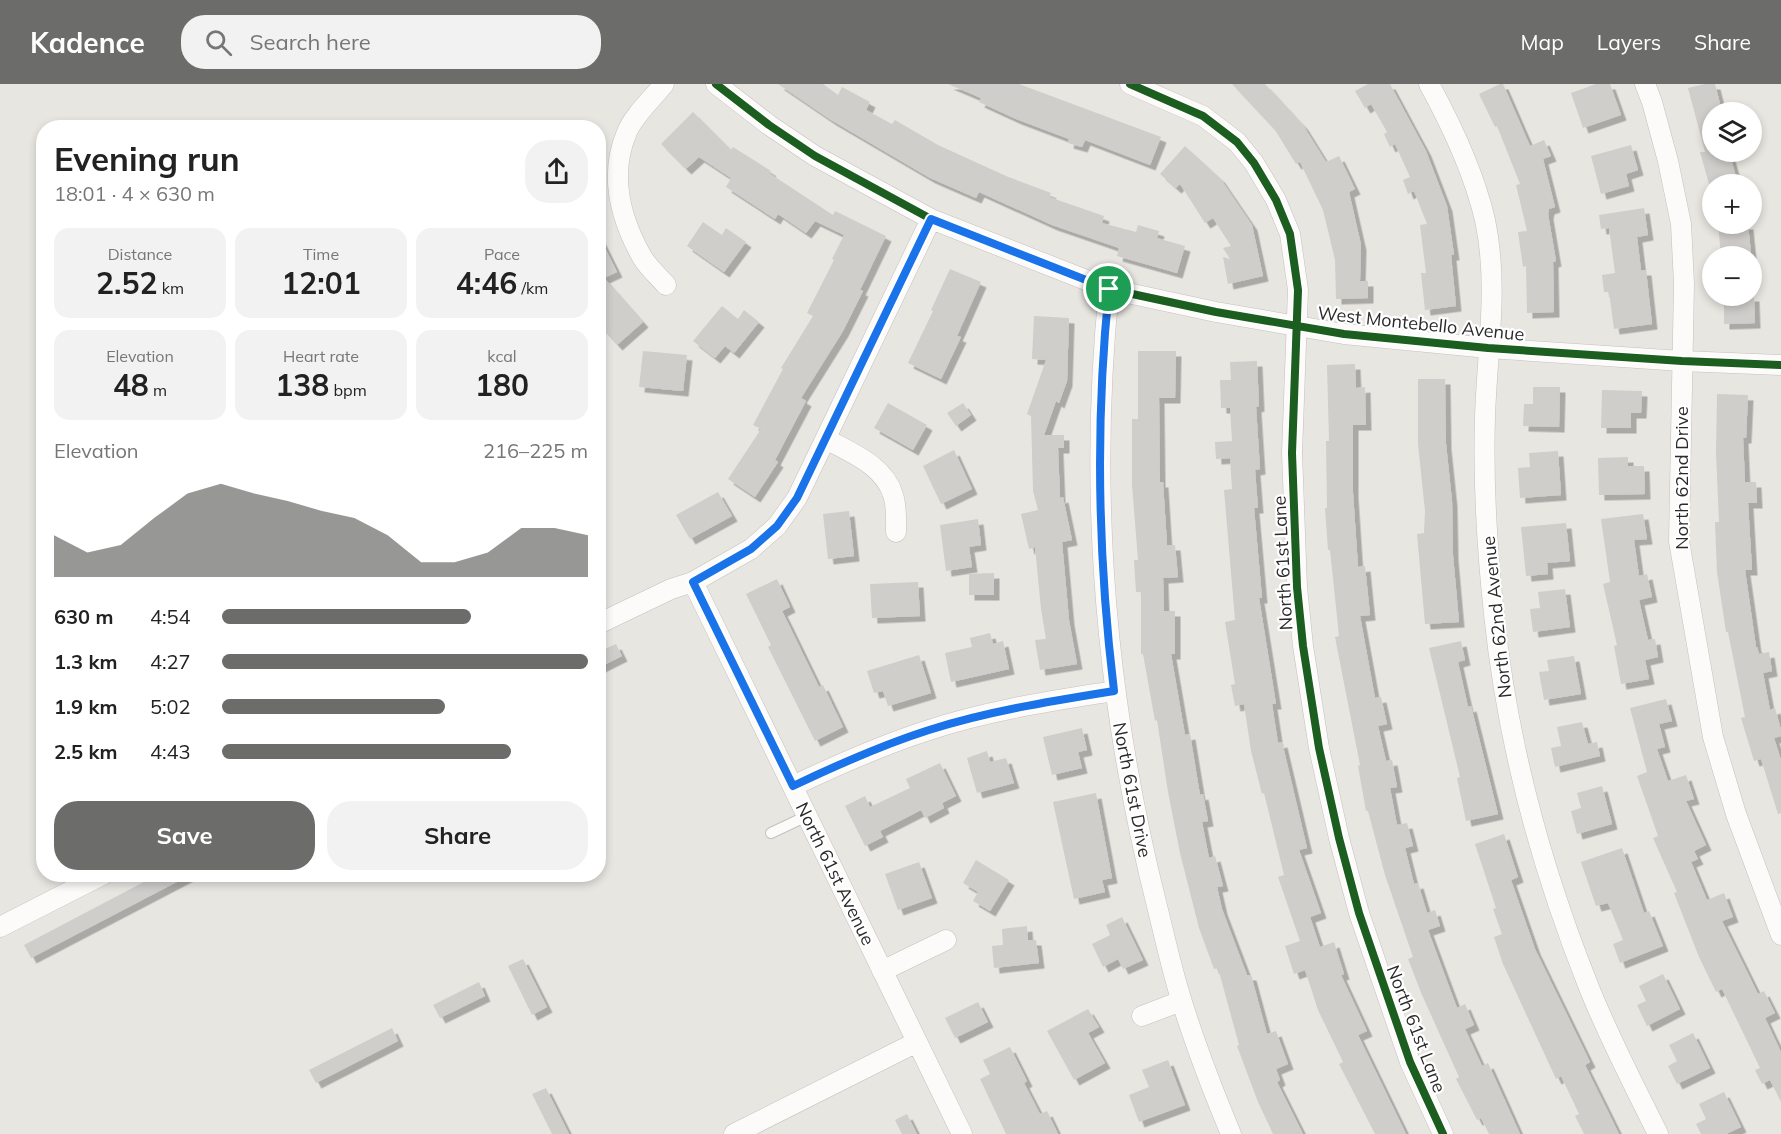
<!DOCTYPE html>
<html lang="en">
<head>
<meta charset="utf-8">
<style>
	body { margin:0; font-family:Mulish,sans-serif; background:#f2f2f2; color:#222; height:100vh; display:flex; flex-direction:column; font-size:22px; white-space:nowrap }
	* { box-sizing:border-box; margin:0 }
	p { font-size:20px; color:#767676 }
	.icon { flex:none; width:33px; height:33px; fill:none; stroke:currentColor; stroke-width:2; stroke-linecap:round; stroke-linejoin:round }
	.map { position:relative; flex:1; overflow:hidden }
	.panel { position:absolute; left:36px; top:36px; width:570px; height:762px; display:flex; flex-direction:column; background:#fff; border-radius:24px; box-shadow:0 3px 9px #0003 }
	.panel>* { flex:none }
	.fabs { position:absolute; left:1702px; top:18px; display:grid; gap:12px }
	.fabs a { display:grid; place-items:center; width:60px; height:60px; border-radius:50%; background:#fff; box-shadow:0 3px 9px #0003; font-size:30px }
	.pin { position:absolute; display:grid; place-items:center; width:51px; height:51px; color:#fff; margin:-26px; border:3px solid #fff; border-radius:50%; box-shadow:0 2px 6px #0007 }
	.round { display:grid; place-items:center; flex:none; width:63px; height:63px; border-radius:24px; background:#f2f2f2 }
	.summary { display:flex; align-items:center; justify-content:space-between; height:102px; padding:0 18px }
	h1 { font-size:33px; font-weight:700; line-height:45px }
	.stats { display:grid; grid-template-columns:repeat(3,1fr); gap:9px; height:102px; padding:6px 18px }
	.stats div { display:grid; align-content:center; border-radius:15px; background:#f2f2f2; text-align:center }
	.stats b { font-size:30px; font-weight:700 }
	.stats small { font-size:16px; font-weight:400 }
	.stats p { font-size:16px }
	.chart { height:168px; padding:12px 18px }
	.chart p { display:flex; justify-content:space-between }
	.chart svg { width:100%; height:108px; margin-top:6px; fill:#6c6c6a; opacity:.7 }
	.button { display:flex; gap:12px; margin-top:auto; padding:12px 18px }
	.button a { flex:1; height:69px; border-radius:24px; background:#6c6c6a; color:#fff; font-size:24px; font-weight:700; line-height:69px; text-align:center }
	.button a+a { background:#f2f2f2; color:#222 }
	ul { padding:0 18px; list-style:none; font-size:20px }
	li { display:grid; grid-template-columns:96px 72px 1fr; align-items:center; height:45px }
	li i { height:15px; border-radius:8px; background:#6c6c6a }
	header { display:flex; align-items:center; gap:36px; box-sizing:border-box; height:84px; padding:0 30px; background:#6c6c6a; color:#fff }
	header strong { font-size:28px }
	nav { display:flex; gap:33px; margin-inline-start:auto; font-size:21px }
	.search { width:420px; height:54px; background:#f2f2f2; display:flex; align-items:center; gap:15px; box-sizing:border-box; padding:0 21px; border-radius:24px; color:#767676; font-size:22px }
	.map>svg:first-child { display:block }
	.building { fill:#cfceca; filter:url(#shadow) }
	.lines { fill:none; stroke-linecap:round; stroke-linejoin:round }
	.service-casing { stroke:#c2c1c0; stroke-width:12 }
	.minor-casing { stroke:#c2c1c0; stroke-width:21 }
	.service { stroke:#fcfbfa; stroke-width:10 }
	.minor { stroke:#fcfbfa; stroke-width:20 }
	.cycleway-casing { stroke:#fff; stroke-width:11 }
	.cycleway { stroke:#1b5e20; stroke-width:8 }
	.route-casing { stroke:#fff; stroke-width:12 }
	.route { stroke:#1a73e8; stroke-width:8 }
	.labels { text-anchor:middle; stroke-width:4.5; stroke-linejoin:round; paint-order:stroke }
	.street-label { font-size:18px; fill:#2a2a2a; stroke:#fff }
</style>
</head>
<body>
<header>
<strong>Kadence</strong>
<div class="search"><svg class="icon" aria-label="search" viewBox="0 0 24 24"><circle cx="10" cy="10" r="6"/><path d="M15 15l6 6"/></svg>Search here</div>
<nav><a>Map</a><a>Layers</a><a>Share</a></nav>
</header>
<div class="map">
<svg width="1781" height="1050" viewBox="0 0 1781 1050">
	<defs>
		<filter id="shadow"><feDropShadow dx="5.5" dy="5.5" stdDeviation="0" flood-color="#0004"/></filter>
	</defs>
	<rect width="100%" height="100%" fill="#e8e6e1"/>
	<path class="building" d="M778,0H823L838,11L842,3L870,18L866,26L892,40L895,36L938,61L1006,92L1051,109L1049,113L1104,132L1102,139L1136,148L1138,141L1159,147L1157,154L1185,162L1177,189L1117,172L1119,164L1052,141L979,108L976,114L930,94L831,36Z
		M948,0H1019L1161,53L1150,81L1085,56L1082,63L1068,59L1069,55L1016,35L979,18L981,14Z
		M1232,0H1265L1303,41L1326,78L1339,72L1355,105L1349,108L1361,161L1360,197H1368V214L1336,215L1335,176L1323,126L1300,78L1296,80L1275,46Z
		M1368,0H1390L1426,67L1447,122L1454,171H1451L1456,222L1425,226L1421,189H1426L1420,141L1427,140L1414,107L1408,110L1403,96L1410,93L1395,60L1390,63L1384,50L1387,48L1371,20L1365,24L1355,7Z
		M1500,0H1503L1530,62L1544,56L1551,72L1543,75L1555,123L1549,125L1548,130L1556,177L1553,178L1554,228L1527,229L1526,182L1523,183L1518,148L1527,147L1516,101L1520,100L1497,42L1495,43L1479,10Z
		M1596,0H1610L1621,31L1583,44L1571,9Z
		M1705,0H1715L1722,28H1713V68H1729L1738,100H1709L1700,68H1705L1688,4Z
		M693,28L731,66L733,63L771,87L769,89L833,131L835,127L886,152L860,206L863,207L843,247L801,314L806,317L775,376L778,378L755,413L728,395L761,345L753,341L783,285L781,284L813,232L807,229L834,176L832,175L844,151L815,137L806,149L778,130L775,135L726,103L731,94L699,73L686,85L661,60Z
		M1631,61L1638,86L1626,90L1629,102L1601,110L1591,72Z
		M1185,62L1220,94L1252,141L1263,192L1228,200L1223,173L1230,175L1223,164L1231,162L1213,134L1205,139L1180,100L1176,104L1160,90Z
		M1644,124L1648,151L1637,153L1641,186H1646L1652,240L1614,245L1609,208H1604L1602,191L1615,189L1609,144L1601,145L1599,131Z
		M703,138L722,151L726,144L746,158L724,188L687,162Z
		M1718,140H1748L1751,170L1721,172Z
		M598,150L617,188L604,194L643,238L617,261L598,240Z
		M950,185L981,198L957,252L961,253L941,295L908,279L933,227L931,226Z
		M1724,212H1754L1755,239L1724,240Z
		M722,222L738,235L744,226L759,238L734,269L725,262L715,274L693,257Z
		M1034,232L1069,234L1067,297L1059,319L1056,317L1044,351H1064V364H1058L1060,414L1063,413L1072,456L1062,458L1069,536L1077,580L1040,586L1035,556L1046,555L1041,525L1035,463L1029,465L1021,430L1038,426L1033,407L1031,332L1027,330L1046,276L1032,275Z
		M643,267L687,271L683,307L639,303Z
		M1138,267H1176L1175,314H1159L1160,398H1163L1167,461H1175L1178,493L1163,494L1164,527H1175V570H1171L1185,651L1190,650L1200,711L1203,710L1208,737L1202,738L1209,774L1215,772L1223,802L1217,803L1222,825L1247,891H1251L1267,950L1276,947L1288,980L1276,985L1280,996L1277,998L1303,1050H1273L1258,1018L1237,962L1239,961L1218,884L1214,885L1199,844L1180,769L1168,708L1157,636L1155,637L1143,570H1141V508H1136L1134,476H1138L1132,401V335H1138Z
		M1257,277L1259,322L1256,323L1260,385L1255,386L1258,424H1254L1262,514H1259L1276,620H1272L1278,659L1282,658L1307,764L1299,766L1321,829L1310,833L1320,863L1334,858L1344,890L1341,891L1367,947L1358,951L1406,1050H1375L1339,980L1343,978L1318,926L1305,886L1294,890L1285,862L1300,857L1278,793L1284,791L1264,709L1262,710L1251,667L1244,620L1235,622L1231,601L1235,600L1225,538L1235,536L1224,406L1232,405L1230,374L1216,375L1215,358L1232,357L1230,324H1221L1220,296H1231L1230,278Z
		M1355,280L1356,304L1365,303L1366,341H1353V409L1358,483L1365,482L1370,531L1360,532L1375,614L1381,613L1387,640L1378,642L1386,677L1392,676L1397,703L1390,704L1397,741L1407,739L1413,762L1405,764L1414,800L1418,799L1427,829L1435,826L1440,842L1428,846L1457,924L1465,920L1474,941L1465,945L1482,982L1488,979L1520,1050H1489L1481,1034L1477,1036L1456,995L1459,993L1422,911L1408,875L1413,873L1385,791L1368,727H1366L1358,682L1360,681L1335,553L1339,552L1330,466H1328L1325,424H1327L1326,357H1329L1327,281Z
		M1418,295H1445L1446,360L1452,417L1453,471L1459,538L1425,540L1417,450L1424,449L1425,427L1418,360Z
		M1533,303H1560L1559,343L1523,342L1524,320H1533Z
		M1602,306L1642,307L1641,329H1631V344H1601Z
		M1717,310L1748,311L1746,354H1743L1745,398H1756L1757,419H1748L1752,486H1745L1756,563H1757L1759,570L1769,568L1772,587L1763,589L1770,626L1775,624L1781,646V652L1774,654L1781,676V729L1778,730L1761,675L1754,677L1741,634L1745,633L1728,548H1726L1717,488L1715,438H1719L1716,369Z
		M888,319L927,341L913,366L874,344Z
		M963,319L971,331L956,342L947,329Z
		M954,366L972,405L941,420L923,382Z
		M1558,367L1561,411L1520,414L1518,384L1530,383L1529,369Z
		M1628,373V382H1644L1645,410L1599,411L1598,374Z
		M718,408L732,432L690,455L676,431Z
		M849,427L854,472L828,475L823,430Z
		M1643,430L1647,455L1634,456L1639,492L1647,490L1652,513L1639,516L1648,556L1655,555L1658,573L1645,576L1649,595L1621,600L1614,562L1617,561L1603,500L1610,498L1601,435Z
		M978,435L981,461L969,463L972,483L946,487L940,441Z
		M1566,439L1570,477L1547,479L1548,490L1526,492L1521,443Z
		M994,489V511H969V490Z
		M777,495L790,523L782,527L788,539L819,603L823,601L843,643L815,657L768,563L771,561L746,510Z
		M918,498L920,532L872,534L870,500Z
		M1565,505L1570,543L1533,548L1530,525L1540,524L1538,508Z
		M990,549L993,560L1003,557L1009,585L951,598L945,569L972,563L970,554Z
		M1461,557L1465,576L1458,578L1468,623L1471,622L1498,730L1466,737L1457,694L1460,693L1429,564Z
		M616,560L622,572L598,584V568Z
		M919,571L931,609L888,622L883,607L874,609L867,587Z
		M1574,572L1581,610L1544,616L1539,588L1549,587L1547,576Z
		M1666,615L1672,637L1659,640L1665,663L1657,665L1668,697L1686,691L1694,715L1686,717L1706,761L1694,767L1698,775L1691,778L1707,816L1724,809L1733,833L1722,837L1758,910L1764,907L1775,929L1765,934L1781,968V1018L1770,996L1762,1000L1755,986L1760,984L1722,905L1716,908L1699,873L1674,809L1677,808L1653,754L1658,752L1637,692L1647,688L1630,624Z
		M1582,638L1588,660L1597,658L1600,672L1555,683L1551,664L1561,662L1557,643Z
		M1082,644L1087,666L1078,668L1082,684L1052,691L1043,653Z
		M987,667L990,678L1006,674L1014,699L977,709L967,674Z
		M940,679L956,712L942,719L944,724L925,734L921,726L880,747L883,753L865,762L845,722L865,712L870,723L910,704L906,695Z
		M1602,702L1612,740L1577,750L1571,727L1581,724L1577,709Z
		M1096,709L1112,794L1102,796L1105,808L1074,815L1053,718Z
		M1504,750L1518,793L1511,796L1535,865L1590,978L1585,981L1619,1050H1584L1575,1032L1579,1030L1561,992L1556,995L1503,880L1494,853L1502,850L1493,825L1496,824L1475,760Z
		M1622,764L1644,829L1649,827L1663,862L1620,879L1613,860L1623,856L1608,819L1596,822L1581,778Z
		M976,776L1009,796L990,827L973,817L978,808L963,799Z
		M919,778L932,814L898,826L885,790Z
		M159,790H192L31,874L24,861Z
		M1122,833L1143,876L1123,885L1118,875L1103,883L1092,860L1110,851L1106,841Z
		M1027,842L1028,856H1036L1039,879L994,884L992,862L1003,861L1002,845Z
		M523,875L547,923L532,931L508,882Z
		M1663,890L1680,925L1647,942L1637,921L1646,917L1639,902Z
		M479,898L485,912L440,934L433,921Z
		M978,918L988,938L955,954L945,934Z
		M1088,925L1099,943L1088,949L1105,979L1074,996L1047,947Z
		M392,944L398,957L316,999L309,986Z
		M1693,949L1710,984L1677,1000L1668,982L1677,977L1669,961Z
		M1010,963L1027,997L1024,999L1040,1030L1047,1027L1058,1050H1006L980,995L990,990L983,976Z
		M1168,976L1185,1021L1139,1038L1129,1011L1149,1003L1142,986Z
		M546,1004L569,1050H552L532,1010Z
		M1724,1008L1741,1043L1726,1050H1701L1696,1040L1706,1035L1699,1020Z
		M907,1030L917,1050H902L895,1036Z"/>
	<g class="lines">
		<defs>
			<path id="service" d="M771,749L807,732"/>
			<path id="minor" d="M664,0C652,15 634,31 627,48C609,90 620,134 642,173C648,183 658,192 666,201
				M716,0L769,41L815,72L931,135L1109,205L1216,228L1344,250L1488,264L1682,277L1781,281
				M1130,0L1203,32L1237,58L1254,79L1276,116L1290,150L1298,206L1292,369L1297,503L1303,562L1319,664L1339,754L1359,829L1410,978L1443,1050
				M1429,0C1452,42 1474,89 1485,136C1499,201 1487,268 1485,333C1483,399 1487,465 1494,530C1507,657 1541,783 1588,901C1608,952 1634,1001 1658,1050
				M1645,0L1652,18L1668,77L1681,140L1684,200L1679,457L1713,653L1736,730L1781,851
				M1109,205C1088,412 1106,620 1157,822C1165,854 1172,887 1182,918C1196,963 1213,1007 1231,1050
				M826,355C851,369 884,381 893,411C897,422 896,436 896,448
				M693,498L962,1050
				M598,540L671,505L693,498L751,465L777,442L797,414L931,135
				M793,702C837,681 882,661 929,646C989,626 1052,617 1114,607
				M0,843L104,790
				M882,887L946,856
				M1142,932L1181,917
				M734,1050L917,958"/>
		</defs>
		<use href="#service" class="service-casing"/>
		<use href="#minor" class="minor-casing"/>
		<use href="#service" class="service"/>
		<use href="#minor" class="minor"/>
		<defs>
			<path id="cycleway" d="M716,0L769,41L815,72L931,135L1109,205L1216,228L1344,250L1488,264L1682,277L1781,281
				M1130,0L1203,32L1237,58L1254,79L1276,116L1290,150L1298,206L1292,369L1297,503L1303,562L1319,664L1339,754L1359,829L1410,978L1443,1050"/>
		</defs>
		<use href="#cycleway" class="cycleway-casing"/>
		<use href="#cycleway" class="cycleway"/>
	</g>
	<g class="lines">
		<defs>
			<path id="route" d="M931,135L1109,205C1095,339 1098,474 1114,607C1052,617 989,627 929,646C882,661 837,681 793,702L693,498L751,465L777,442L797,414Z"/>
		</defs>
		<use href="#route" class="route-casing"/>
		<use href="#route" class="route"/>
	</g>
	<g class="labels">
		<g class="street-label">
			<text transform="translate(1421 240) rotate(6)" y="6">West Montebello Avenue</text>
			<text transform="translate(1682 394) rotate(-90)" y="6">North 62nd Drive</text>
			<text transform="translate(1283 479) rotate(-93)" y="6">North 61st Lane</text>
			<text transform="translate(1497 533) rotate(-96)" y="6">North 62nd Avenue</text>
			<text transform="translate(1132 706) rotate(79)" y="6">North 61st Drive</text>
			<text transform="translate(835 790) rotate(64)" y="6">North 61st Avenue</text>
			<text transform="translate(1416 945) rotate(69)" y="6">North 61st Lane</text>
		</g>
	</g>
</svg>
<div class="fabs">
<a><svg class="icon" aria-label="layers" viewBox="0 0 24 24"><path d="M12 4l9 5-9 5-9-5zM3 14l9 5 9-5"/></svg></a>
<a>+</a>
<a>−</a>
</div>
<div class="pin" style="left:1109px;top:205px;background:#1e9e55"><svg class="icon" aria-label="arrive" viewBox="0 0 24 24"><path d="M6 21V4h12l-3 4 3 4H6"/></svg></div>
<section class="panel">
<div class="summary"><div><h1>Evening run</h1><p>18:01 · 4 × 630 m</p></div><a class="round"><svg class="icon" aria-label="share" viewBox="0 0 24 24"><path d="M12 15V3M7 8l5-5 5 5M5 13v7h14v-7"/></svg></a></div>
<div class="stats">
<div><p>Distance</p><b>2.52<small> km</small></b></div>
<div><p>Time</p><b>12:01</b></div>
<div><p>Pace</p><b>4:46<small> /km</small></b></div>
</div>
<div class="stats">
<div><p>Elevation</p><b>48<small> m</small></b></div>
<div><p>Heart rate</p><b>138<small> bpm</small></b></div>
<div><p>kcal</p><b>180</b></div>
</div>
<div class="chart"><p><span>Elevation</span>216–225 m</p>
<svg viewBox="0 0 160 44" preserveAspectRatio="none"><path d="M0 44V27L10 34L20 31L30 20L40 10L50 6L60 10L70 13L80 17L90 20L100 27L110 38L120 38L130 34L140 24L150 24L160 27V44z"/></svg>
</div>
<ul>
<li><b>630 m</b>4:54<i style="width:68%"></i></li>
<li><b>1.3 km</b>4:27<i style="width:100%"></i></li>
<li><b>1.9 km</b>5:02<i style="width:61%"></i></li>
<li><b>2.5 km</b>4:43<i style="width:79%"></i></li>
</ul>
<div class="button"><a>Save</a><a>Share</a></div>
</section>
</div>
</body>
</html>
